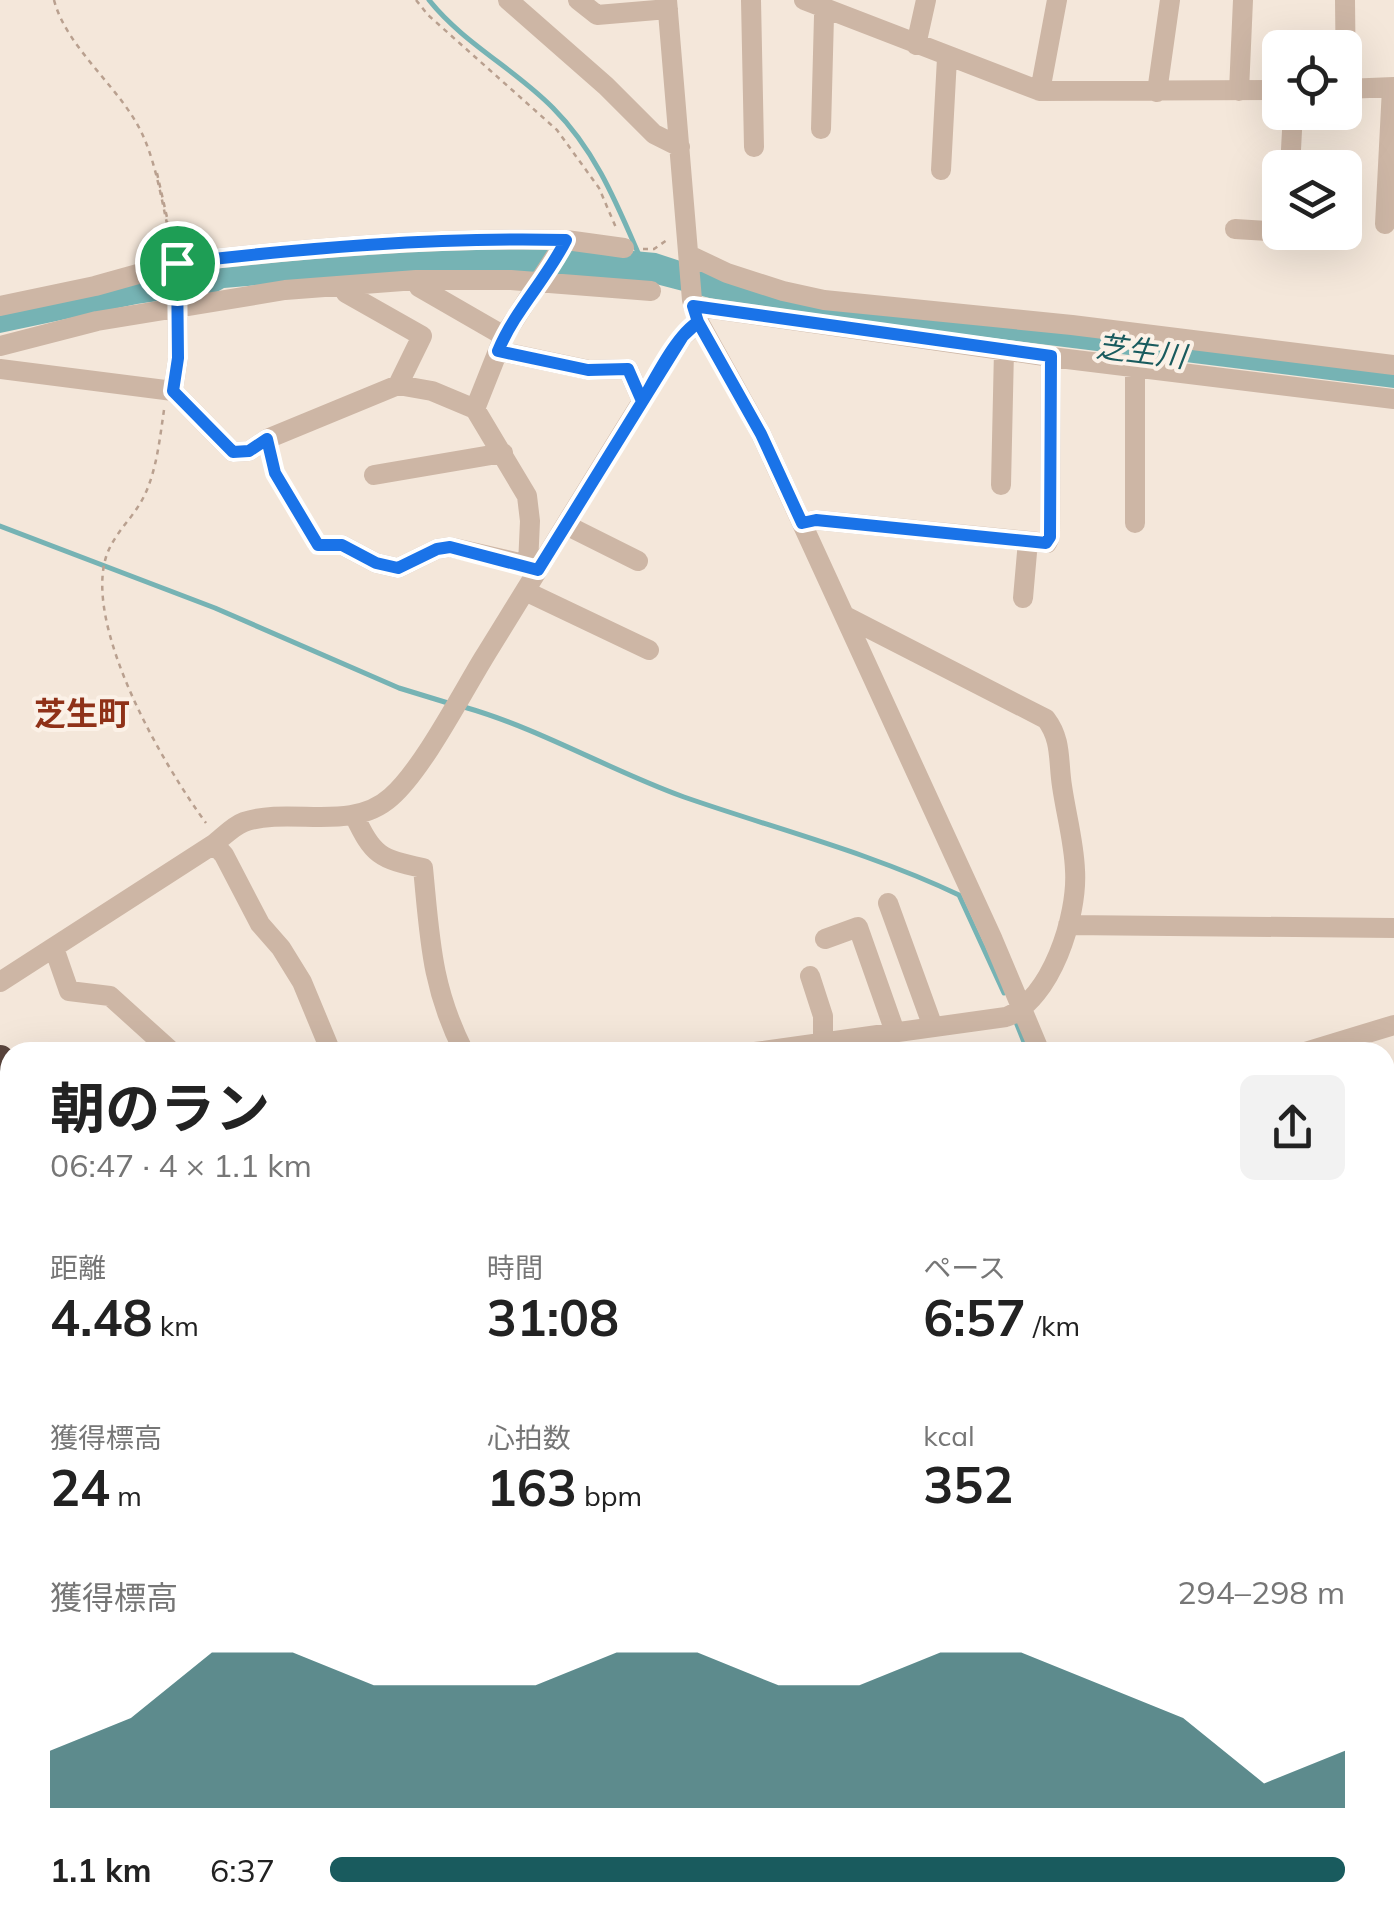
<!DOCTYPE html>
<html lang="ja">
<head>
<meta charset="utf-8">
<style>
	body { margin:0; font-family:Mulish,"Noto Sans JP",sans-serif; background:#f2f2f2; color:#222; height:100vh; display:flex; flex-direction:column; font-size:38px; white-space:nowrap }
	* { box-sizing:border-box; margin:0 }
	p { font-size:32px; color:#767676 }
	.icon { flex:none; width:55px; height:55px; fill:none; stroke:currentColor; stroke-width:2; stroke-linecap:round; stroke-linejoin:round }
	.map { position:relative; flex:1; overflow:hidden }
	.panel { position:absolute; left:0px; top:1042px; width:1395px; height:888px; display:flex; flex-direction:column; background:#fff; border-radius:30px 30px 0 0; box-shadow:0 10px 40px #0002 }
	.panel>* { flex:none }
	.controls { position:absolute; left:1262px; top:30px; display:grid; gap:20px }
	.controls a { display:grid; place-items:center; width:100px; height:100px; border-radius:15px; background:#fff; box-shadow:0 10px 40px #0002; font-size:50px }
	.pin { position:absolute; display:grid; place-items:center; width:85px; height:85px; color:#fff; margin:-42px; border:5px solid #fff; border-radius:50%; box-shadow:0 2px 10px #0007 }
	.round { display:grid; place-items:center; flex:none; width:105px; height:105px; border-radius:15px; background:#f2f2f2 }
	.headline { display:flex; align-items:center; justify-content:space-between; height:170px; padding:0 50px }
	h1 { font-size:55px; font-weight:700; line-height:75px }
	.stats { display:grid; grid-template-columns:repeat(3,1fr); gap:15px; height:170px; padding:10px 50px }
	.stats div { display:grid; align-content:center }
	.stats b { font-size:50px; font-weight:700 }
	.stats small { font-size:28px; font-weight:400 }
	.stats p { font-size:28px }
	.chart { height:280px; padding:20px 50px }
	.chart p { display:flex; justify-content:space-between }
	.chart svg { width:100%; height:180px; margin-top:10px; fill:#195b5e; opacity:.7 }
	ul { padding:0 50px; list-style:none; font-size:32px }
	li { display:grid; grid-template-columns:160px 120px 1fr; align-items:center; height:75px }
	li i { height:25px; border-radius:12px; background:#195b5e }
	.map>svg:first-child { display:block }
	.water { fill:#76b3b4 }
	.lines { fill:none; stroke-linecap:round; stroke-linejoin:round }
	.stream { stroke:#76b3b4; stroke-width:5 }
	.path { stroke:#b9a08f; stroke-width:2.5; stroke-dasharray:5 5; stroke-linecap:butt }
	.minor { stroke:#cdb6a5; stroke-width:20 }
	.major { stroke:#7c6257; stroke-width:25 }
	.highway { stroke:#5a453d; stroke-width:30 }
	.route-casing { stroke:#fff; stroke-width:20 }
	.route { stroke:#1a73e8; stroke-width:12 }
	.labels { text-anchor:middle; stroke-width:8; stroke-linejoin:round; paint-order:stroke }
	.water-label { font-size:30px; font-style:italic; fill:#195b5e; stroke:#fbf1e7 }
	.quarter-label { font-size:32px; font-weight:bold; fill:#8f3118; stroke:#fbf1e7 }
</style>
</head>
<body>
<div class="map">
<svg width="1394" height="1929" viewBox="0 0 1394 1929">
	<rect width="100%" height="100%" fill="#f4e7da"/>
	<path class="water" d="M484,244L578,246L656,253L790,297L1394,369V388L744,307L652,283L415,272L224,288L217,292L137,304L0,333V311L208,263L232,266Z"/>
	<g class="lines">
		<path class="stream" d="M429,0C463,43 515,69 553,108C595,150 616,202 639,255
			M0,526L215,608L399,688L448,703
			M464,707C541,729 609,770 684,797C776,829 871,853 959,895L1004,993
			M1014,1017L1028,1052
			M1349,1920L1351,1929"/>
		<path class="path" d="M54,0C67,50 124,90 144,138C158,170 163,210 172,245
			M416,0L428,15L557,130L599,188L617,230
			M157,173L173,244
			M643,249H654L667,240
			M164,410C160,437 157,467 146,492C136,516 114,532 106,557C84,629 164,766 206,823
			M270,460L308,527
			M251,1920L253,1929
			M517,1920L519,1929"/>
		<path class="minor" d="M508,0L606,86L654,134L680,147
			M578,0L597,15L668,9
			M667,0L692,300L699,322L761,434L993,940L1040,1052
			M751,0L754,147
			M804,0L1040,91L1280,90
			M1345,0L1346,89
			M916,45L926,0
			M1345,89L1394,87
			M1040,91L1057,0
			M1239,91L1243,0
			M1157,92L1170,0
			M821,129L824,16L827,9
			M1290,168L1293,112
			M941,170L947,58
			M1385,224L1392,88
			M1235,229L1286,232
			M566,240L624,248
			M689,255L727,273L783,291L824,300L1072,325L1394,365
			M416,280L419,287L504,336
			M342,286L346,293L422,336L398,385
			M0,306L95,286L177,263
			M693,306L1051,357L1394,399
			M0,346L97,321L285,290L416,280H511L651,291
			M498,351L589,370L628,369L642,401
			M0,369L173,391L233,452L249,451L267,439L398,385L432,391L475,409L527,496L530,521L528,565L537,569
			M173,391L178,358L177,263C306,248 435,237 566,240L504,336L475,409
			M374,475L503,453
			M1001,485L1004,350
			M802,523L816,520L1028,541
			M1135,523V368
			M566,525L638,561
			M318,545H342L376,563L398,568L437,549L450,547L528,565
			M525,591L649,650
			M1023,598L1028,541L1047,543L1050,537L1051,357
			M354,815C373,855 379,859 423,868C430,939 431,987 464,1052
			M214,844L224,855L260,924L281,948L302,982L331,1052
			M888,903L933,1027
			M1068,925L1394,928
			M825,939L858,927L895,1032
			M54,948L69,991L110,996L172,1052
			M810,976L823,1016V1042
			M0,982L214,844C223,837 233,826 244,822C291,806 351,833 391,797C422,770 460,697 483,659C550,551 615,443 683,336L699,322
			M755,1052L1006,1017C1051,1000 1078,916 1075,870C1074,842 1066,814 1062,786C1058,761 1062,740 1046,719L845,616
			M1305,1052L1394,1025
			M1385,1433L1394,1430
			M0,1444L10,1435
			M0,1721L10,1717
			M1385,1837L1394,1834
			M1161,1920L1164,1929
			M1362,1920L1363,1929
			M882,1929L888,1920"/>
		<path class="major" d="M0,1564L10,1593
			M50,1920L52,1929"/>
		<path class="highway" d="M0,1060L10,1070
			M0,1094L10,1104
			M762,1920L769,1929
			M793,1920L801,1929"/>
	</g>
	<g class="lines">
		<defs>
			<path id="route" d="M177,263L178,358L173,391L233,452L249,451L267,439L275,473L318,545H342L376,563L398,568L437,549L450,547L538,570L683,336L698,322L761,434L802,523L816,520L1046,543L1050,537L1051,356L693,306L698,322C677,334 655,379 642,401L628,369L588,370L498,351C515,310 546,280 566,240C435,237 306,248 177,263"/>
		</defs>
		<use href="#route" class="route-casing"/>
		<use href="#route" class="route"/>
	</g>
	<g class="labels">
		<g class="water-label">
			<text transform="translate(1141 352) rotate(7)" y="10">芝生川</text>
		</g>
		<g class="quarter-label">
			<text x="82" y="725">芝生町</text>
		</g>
	</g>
</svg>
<div class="controls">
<a><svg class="icon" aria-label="locate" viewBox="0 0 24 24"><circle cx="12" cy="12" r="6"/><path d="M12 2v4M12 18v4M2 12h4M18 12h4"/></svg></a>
<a><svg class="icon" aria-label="layers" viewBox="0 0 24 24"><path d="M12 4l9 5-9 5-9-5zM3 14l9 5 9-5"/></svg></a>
</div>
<div class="pin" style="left:177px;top:263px;background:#1e9e55"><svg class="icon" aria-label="arrive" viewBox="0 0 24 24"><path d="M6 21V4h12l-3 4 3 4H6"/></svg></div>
<section class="panel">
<div class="headline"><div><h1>朝のラン</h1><p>06:47 · 4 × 1.1 km</p></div><a class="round"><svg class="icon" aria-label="share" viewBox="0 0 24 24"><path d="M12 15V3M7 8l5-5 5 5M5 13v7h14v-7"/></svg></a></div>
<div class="stats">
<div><p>距離</p><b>4.48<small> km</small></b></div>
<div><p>時間</p><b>31:08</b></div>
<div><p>ペース</p><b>6:57<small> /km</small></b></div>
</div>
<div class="stats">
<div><p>獲得標高</p><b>24<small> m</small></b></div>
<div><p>心拍数</p><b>163<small> bpm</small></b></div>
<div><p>kcal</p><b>352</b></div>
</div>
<div class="chart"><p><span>獲得標高</span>294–298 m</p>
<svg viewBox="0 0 160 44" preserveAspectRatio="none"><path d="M0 44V30L10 22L20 6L30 6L40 14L50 14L60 14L70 6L80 6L90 14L100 14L110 6L120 6L130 14L140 22L150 38L160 30V44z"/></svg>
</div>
<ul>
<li><b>1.1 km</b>6:37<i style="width:100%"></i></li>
</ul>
</section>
</div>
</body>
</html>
